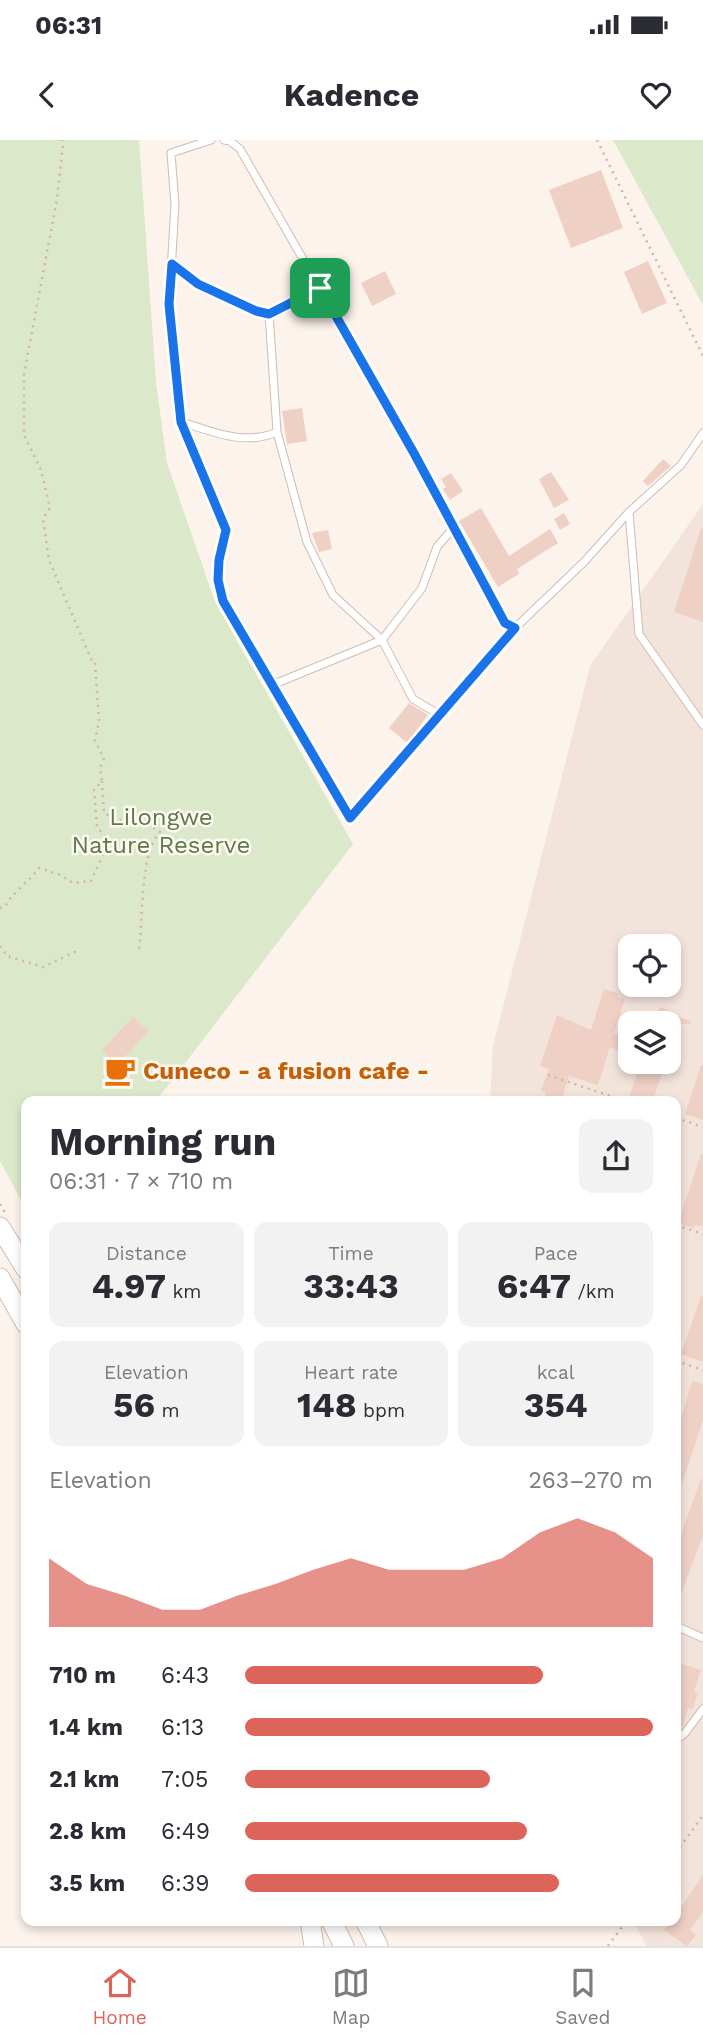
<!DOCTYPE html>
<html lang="en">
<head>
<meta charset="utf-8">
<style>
	body { margin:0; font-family:"Work Sans",sans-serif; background:#f2f2f3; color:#2b2b33; height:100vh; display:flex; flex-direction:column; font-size:26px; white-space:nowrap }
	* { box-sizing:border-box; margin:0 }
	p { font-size:23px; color:#7c7c81 }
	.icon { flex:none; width:38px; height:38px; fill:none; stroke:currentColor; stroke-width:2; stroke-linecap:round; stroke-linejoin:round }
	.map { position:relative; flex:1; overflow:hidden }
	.drawer { position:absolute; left:21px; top:956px; width:660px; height:830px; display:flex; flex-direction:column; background:#fff; border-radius:14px; box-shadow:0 4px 10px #0003 }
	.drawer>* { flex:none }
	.controls { position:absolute; left:618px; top:794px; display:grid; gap:14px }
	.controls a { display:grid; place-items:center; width:63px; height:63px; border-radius:14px; background:#fff; box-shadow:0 4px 10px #0003; font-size:35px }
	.pin { position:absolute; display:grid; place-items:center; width:60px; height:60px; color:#fff; margin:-30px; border-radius:14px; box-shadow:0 4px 10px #0006 }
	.round { display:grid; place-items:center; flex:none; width:74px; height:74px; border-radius:14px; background:#f2f2f3 }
	.head { display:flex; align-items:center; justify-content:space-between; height:119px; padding:0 28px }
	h1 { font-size:38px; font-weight:700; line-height:52px }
	.metrics { display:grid; grid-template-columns:repeat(3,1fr); gap:10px; height:119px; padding:7px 28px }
	.metrics div { display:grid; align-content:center; border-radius:14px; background:#f2f2f3; text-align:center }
	.metrics b { font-size:35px; font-weight:700 }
	.metrics small { font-size:19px; font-weight:400 }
	.metrics p { font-size:19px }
	.chart { height:196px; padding:14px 28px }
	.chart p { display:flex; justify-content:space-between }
	.chart svg { width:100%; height:126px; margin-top:7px; fill:#dc645b; opacity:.7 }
	ul { padding:0 28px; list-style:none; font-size:23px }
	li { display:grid; grid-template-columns:112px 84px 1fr; align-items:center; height:52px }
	li i { height:18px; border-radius:9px; background:#dc645b }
	.status { display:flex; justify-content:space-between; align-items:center; height:49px; padding:0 35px; background:#fff; direction:ltr }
	.status svg { height:19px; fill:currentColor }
	header { display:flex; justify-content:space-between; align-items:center; height:91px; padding:0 28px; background:#fff; font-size:32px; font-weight:700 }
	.tab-bar { display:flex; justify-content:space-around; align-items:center; height:98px; border-top:2px solid #e1e1e2; background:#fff; font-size:19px; color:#7c7c81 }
	.tab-bar a { display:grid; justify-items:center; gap:4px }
	.tab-bar .active { color:#dc645b }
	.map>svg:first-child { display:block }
	.residential { fill:#f3e4db; fill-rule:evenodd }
	.green { fill:#dbe9ca }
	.building { fill:#efd0c5 }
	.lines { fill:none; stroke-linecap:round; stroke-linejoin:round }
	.service-casing { stroke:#d0bcb4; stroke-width:9 }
	.secondary-casing { stroke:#d3bcb2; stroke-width:21 }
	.path { stroke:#d5b3a8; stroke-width:2.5; stroke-dasharray:2 5; stroke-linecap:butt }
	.service { stroke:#fff; stroke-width:7 }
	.secondary { stroke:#fff; stroke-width:19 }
	.route-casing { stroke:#fff; stroke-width:14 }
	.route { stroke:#1a73e8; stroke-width:9 }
	.labels { text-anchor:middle; stroke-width:5; stroke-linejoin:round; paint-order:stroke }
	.park-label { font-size:24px; fill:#5e7a48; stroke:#fef8f2 }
	.food-label { font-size:24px; font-weight:bold; fill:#c56008; stroke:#fef8f2; text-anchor:start }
</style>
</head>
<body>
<div class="status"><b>06:31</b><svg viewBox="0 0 49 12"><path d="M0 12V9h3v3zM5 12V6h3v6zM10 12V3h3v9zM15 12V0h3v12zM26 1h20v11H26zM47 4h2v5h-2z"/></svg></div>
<header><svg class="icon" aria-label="back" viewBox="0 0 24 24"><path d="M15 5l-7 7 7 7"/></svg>Kadence<svg class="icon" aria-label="heart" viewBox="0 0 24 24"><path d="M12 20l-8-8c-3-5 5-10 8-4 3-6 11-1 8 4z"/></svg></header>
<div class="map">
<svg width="703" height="1806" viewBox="0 0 703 1806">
	<rect width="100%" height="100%" fill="#fcf3ec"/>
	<path class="residential" d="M703,364V1806H647L632,1780H676V961H490L493,906L590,526ZM630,807H668V845H630ZM630,884H668V922H630Z"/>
	<path class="green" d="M0,0H139L156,242L167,323L215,462L353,704L156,961H26L25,1067L0,1021Z
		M613,0H703V165Z"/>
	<path class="building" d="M601,30L623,88L571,108L549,50Z
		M648,121L667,163L642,174L624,132Z
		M385,131L396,154L372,166L361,143Z
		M302,268L307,301L287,304L282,271Z
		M663,319L671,326L648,346L643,341Z
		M551,332L569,360L554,368L539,339Z
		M451,333L463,351L450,360L443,349L446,347L441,339Z
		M481,368L509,416L550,389L558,403L517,429L519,434L498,447L459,381Z
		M564,373L570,384L560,390L554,379Z
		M701,388L703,389V482L674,472Z
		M328,390L332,409L319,412L312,393Z
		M409,563L428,575L407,603L389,588Z
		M604,849L618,853L617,857L625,859L614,893L623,896L618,910L610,907L598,945L569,936L561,961H543L546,952L541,951L549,929L540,926L557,875L591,890Z
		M660,867L674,872L673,876L691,881V884H679L670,908H668V884H654Z
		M133,877L149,891L117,925L102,910Z
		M641,922H666L653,960L646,957L645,961H628Z
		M701,925H703V980L685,974Z
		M701,1014L703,1015V1087L695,1085L694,1088L678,1083Z
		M701,1156H703V1222L681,1214Z
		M692,1241L703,1244V1280L678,1356L676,1355V1297Z
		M702,1336L703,1395L676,1468V1433L680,1420L676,1419V1408Z
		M679,1523L701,1530L694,1552L698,1553L693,1569L688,1568L683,1586L676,1593V1533Z
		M703,1735V1772L690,1790L696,1795L687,1806L664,1790L671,1780H676V1774Z"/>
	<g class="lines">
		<defs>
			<path id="service" d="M211,0L171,13L175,65L169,164L182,282L226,390L219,420L218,440L223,461L350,678L515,488
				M224,0L230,1L240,9L415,315L505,483L515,488L584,422L629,372L681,325L703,293
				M172,124C201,146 234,165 269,174L320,148
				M269,174L277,292L307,402L333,455L382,500L413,559L440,575
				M182,282C213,292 245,306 277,292
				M629,372L639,494L703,585
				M272,545L382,500L422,448L437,407L454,387
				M676,1486L703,1498
				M676,1600L685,1593L703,1569"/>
			<path id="secondary" d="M0,1087L26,1129
				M0,1138L26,1184
				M310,1780L314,1806
				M331,1780L344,1806
				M365,1780L378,1806"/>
		</defs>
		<use href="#service" class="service-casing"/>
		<use href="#secondary" class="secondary-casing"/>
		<path class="path" d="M597,0L703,216
			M102,641L104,673C123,686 139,676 160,692C140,712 143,780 139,810
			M0,768L6,766C10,754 31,740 39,728L61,735L73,743L91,741L108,703L107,698L97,687L94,650L102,641L100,629L104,618L95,601L99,581L95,521L91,519L49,420L43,379L50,368L41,330L24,295V234L57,59L63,4L62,0
			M0,806L7,816L43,827L77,811
			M548,935L625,961
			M676,978L703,987
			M0,1064L5,1073
			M676,1085L703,1094
			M676,1221L703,1230
			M676,1713L703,1675
			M608,1806L627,1780"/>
		<use href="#service" class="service"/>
		<use href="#secondary" class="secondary"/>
	</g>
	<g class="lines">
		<defs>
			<path id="route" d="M172,124L198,144L256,171L269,174L320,148L415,315L505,483L515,488L350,678L223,461L218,440L219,420L226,390L181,282L169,164Z"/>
		</defs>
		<use href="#route" class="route-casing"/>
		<use href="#route" class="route"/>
	</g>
	<defs>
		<symbol id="cafe-bare" viewBox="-9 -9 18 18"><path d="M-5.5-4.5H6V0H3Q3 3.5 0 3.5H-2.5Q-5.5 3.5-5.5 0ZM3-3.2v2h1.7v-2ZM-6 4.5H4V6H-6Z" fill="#e8710a" stroke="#fef8f2" stroke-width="2.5" paint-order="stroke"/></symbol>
	</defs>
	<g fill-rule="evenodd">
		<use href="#cafe-bare" x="98" y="909" width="44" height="44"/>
	</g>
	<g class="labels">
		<g class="park-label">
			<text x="161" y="685">Lilongwe<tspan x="161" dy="28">Nature Reserve</tspan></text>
		</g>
		<g class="food-label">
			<text x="143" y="939">Cuneco - a fusion cafe -</text>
		</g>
	</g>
</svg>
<div class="controls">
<a><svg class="icon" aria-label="locate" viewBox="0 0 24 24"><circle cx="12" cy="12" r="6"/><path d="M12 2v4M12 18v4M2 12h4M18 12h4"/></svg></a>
<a><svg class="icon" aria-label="layers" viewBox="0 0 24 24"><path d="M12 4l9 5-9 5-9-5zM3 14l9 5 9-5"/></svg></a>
</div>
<div class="pin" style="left:320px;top:148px;background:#1e9e55"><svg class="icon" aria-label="arrive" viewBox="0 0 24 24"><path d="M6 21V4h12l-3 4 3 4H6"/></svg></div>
<section class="drawer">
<div class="head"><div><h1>Morning run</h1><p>06:31 · 7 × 710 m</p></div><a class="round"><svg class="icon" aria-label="share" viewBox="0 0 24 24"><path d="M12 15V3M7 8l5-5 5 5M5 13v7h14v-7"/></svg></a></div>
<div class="metrics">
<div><p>Distance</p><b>4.97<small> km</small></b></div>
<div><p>Time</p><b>33:43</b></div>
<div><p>Pace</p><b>6:47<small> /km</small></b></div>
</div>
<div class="metrics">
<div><p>Elevation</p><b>56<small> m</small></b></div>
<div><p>Heart rate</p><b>148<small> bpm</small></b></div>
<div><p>kcal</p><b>354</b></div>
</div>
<div class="chart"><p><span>Elevation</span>263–270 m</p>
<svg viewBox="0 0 160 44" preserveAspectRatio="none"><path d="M0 44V20L10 29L20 33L30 38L40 38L50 33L60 29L70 24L80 20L90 24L100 24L110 24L120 20L130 11L140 6L150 11L160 20V44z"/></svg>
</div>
<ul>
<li><b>710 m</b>6:43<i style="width:73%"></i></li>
<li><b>1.4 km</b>6:13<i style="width:100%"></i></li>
<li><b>2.1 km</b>7:05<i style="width:60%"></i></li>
<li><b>2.8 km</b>6:49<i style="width:69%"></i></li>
<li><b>3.5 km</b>6:39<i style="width:77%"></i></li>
</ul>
</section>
</div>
<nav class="tab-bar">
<a class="active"><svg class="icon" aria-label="home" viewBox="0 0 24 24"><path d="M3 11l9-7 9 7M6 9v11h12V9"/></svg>Home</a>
<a><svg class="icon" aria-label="map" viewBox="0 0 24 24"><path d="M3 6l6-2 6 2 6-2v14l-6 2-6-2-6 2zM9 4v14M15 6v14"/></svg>Map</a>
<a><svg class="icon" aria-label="saved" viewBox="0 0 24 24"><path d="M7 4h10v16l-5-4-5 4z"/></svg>Saved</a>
</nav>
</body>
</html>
